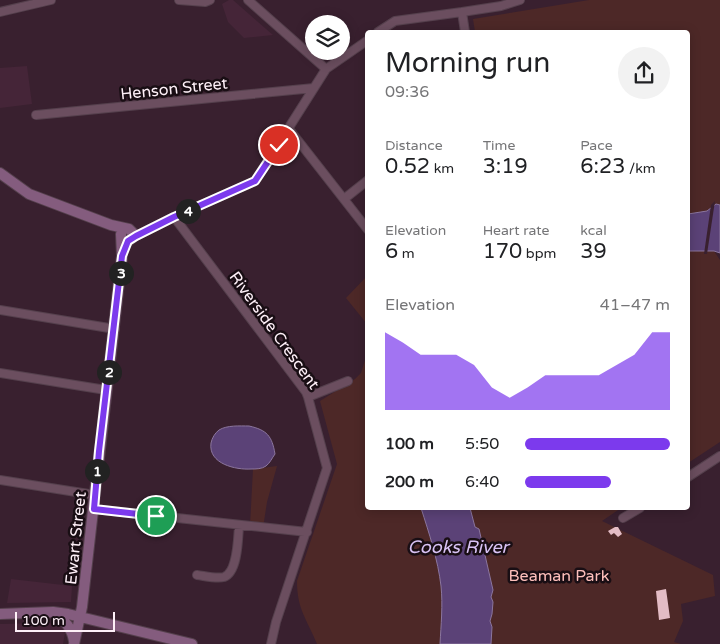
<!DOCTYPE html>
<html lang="en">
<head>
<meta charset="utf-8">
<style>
	body { margin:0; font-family:"Varela Round",sans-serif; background:#f2f2f2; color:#202124; height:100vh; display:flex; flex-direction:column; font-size:19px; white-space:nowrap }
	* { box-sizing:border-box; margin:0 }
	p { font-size:16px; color:#757577 }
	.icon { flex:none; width:28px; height:28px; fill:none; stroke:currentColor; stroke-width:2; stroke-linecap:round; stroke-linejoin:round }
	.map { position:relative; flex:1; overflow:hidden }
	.details { position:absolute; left:365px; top:30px; width:325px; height:480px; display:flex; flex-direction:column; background:#fff; border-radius:5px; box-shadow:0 2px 12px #0003 }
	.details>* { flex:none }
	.fabs { position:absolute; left:305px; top:15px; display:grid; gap:10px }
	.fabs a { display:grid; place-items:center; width:45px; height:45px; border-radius:50%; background:#fff; box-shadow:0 2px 12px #0003; font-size:25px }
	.scale { position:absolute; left:15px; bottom:12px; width:100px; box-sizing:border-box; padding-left:5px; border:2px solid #fef0f8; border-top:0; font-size:14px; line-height:18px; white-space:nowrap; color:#fef0f8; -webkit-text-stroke:4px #190e14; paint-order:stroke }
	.pin { position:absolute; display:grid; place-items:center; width:42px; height:42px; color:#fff; margin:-21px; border:2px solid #fff; border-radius:50%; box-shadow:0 1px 5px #0007 }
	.km { position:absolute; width:25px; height:25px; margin:-12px; border-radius:50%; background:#222; color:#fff; font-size:14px; line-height:25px; text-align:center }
	.round { display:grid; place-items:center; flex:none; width:52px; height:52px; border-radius:26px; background:#f2f2f2 }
	.headline { display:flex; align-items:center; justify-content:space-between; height:85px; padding:0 20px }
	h1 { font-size:28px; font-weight:600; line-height:38px }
	.metrics { display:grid; grid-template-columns:repeat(3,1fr); gap:8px; height:85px; padding:5px 20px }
	.metrics div { display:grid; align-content:center }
	.metrics b { font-size:21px; font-weight:600 }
	.metrics small { font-size:14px; font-weight:400 }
	.metrics p { font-size:14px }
	.chart { height:140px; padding:10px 20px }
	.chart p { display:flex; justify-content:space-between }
	.chart svg { width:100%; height:90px; margin-top:5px; fill:#7c3aed; opacity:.7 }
	ul { padding:0 20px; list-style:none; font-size:16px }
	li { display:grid; grid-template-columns:80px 60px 1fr; align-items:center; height:38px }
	li i { height:12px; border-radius:6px; background:#7c3aed }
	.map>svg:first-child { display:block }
	.built { fill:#452538 }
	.green { fill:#4d2827 }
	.water { fill:#5b4277; stroke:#8c769e }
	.pier { fill:#39202f }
	.building { fill:#e3bcc5 }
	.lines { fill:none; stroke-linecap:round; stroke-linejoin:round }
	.street-casing { stroke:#55404d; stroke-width:10 }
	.secondary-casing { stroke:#55404d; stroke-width:12 }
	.street { stroke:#6b4e5f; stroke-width:8 }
	.secondary { stroke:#845c7e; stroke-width:10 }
	.route-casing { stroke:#fff; stroke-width:10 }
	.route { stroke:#7c3aed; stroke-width:6 }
	.labels { text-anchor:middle; stroke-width:5; stroke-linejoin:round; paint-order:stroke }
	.street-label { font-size:16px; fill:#fef0f8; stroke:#190e14 }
	.park-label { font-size:16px; fill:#fdbfbb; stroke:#190e14 }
	.water-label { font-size:18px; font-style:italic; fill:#d8c2f4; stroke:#190e14 }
</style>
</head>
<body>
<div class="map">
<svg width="720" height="644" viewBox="0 0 720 644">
	<rect width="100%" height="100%" fill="#39202f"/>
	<path class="built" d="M229,0H233L273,35L244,38L228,22L222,4Z
		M27,66L32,104L0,108V68Z
		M11,579L72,586L71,602L7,603Z
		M49,623L59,625L63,629L65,633L63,644H0V624Z"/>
	<path class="green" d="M589,0H720V205L716,204L707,211L688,214V32H475L473,19Z
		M688,251H714L720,260V442L688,463Z
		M367,276V324L346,298Z
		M367,354L368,508H421C429,533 438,560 441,586C443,605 441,625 440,644H317C307,619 297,610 297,581L337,464L320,401L355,379L361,373Z
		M277,466L267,502L263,528L250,526L253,469Z
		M470,508H621L602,521L713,575L715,596L681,604L683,621L674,642L681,644H491L492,627L490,621L492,614L491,597L493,590L479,529L475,527Z"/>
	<path class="water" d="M716,204L720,205V253L714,251H688V214L707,211Z
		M249,426C267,430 272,436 275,454C272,458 270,463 266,466C262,469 256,469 251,469C236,470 208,464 211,443C212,438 215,433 219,430C227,425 240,426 249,426Z
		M421,508H470L475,527L479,529L493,590L491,597L493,602L492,614L490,621L492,627L491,644H440C441,625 443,605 441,586C438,560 429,533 421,508Z"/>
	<path class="pier" d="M715,201L707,254H704L711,205Z"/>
	<path class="building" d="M615,527H618L622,534L618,537L614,533L611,535L608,531Z
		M666,589L670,618L659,620L656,591Z"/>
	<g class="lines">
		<defs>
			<path id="street" d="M179,0L205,2L210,0
				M248,0L326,69
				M0,12L51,0
				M462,12L465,32
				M378,32L395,21L462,12L501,6L520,0
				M36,115L314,88
				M289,129L368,230
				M344,199L368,180
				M174,217L306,392L308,397L327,468L276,622L271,644
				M132,238L174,217L255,181L326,69L368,40
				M0,310L115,329
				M0,373L106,390
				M308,397L348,381
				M688,477L720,456
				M0,480L95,495
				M94,509L307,532
				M623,518L640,508
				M197,575C205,576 217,579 224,577C238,572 238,538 239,526"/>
			<path id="secondary" d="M0,173L29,194L111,225L129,229L133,233L132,238L128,241
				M54,613C65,621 72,628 74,641
				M0,614L53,612L68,614L192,644
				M74,644L82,607L122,256L121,234"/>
		</defs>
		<use href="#street" class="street-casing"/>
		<use href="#secondary" class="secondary-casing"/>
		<use href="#street" class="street"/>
		<use href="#secondary" class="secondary"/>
	</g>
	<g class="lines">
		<defs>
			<path id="route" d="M156,516L94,509L99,451L122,256L128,241L136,236L174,217L255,181L279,145"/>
		</defs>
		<use href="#route" class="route-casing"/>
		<use href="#route" class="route"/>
	</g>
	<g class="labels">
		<g class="street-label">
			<text transform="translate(174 88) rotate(-6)" y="6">Henson Street</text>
			<text transform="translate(275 330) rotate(54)" y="6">Riverside Crescent</text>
			<text transform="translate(75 538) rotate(-84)" y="6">Ewart Street</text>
		</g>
		<g class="park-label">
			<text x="559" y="581">Beaman Park</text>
		</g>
		<g class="water-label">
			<text x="458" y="553">Cooks River</text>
		</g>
	</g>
</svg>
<div class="fabs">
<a><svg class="icon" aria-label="layers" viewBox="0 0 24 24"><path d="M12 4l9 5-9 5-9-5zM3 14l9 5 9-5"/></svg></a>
</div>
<div class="scale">100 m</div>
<div class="pin" style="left:156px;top:516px;background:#1e9e55"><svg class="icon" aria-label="arrive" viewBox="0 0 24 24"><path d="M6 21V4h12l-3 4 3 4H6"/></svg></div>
<div class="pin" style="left:279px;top:145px;background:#d93025"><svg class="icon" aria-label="check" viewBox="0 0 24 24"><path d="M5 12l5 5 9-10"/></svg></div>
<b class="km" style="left:97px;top:471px">1</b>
<b class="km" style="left:109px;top:372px">2</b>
<b class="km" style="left:121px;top:273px">3</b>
<b class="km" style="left:188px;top:211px">4</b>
<section class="details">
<div class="headline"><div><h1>Morning run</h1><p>09:36</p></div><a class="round"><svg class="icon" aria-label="share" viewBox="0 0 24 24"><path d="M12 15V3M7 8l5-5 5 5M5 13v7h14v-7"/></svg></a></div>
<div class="metrics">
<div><p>Distance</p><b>0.52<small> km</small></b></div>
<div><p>Time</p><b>3:19</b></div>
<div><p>Pace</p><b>6:23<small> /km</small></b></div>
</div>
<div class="metrics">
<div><p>Elevation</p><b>6<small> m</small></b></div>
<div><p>Heart rate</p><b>170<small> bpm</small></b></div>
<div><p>kcal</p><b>39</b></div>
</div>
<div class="chart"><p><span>Elevation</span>41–47 m</p>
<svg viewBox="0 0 160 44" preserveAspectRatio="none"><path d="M0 44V6L10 11L20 17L30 17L40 17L50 22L60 33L70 38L80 33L90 27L100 27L110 27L120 27L130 22L140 17L150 6L160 6V44z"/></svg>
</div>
<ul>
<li><b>100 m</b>5:50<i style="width:100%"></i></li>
<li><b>200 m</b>6:40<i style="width:59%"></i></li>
</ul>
</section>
</div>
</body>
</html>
